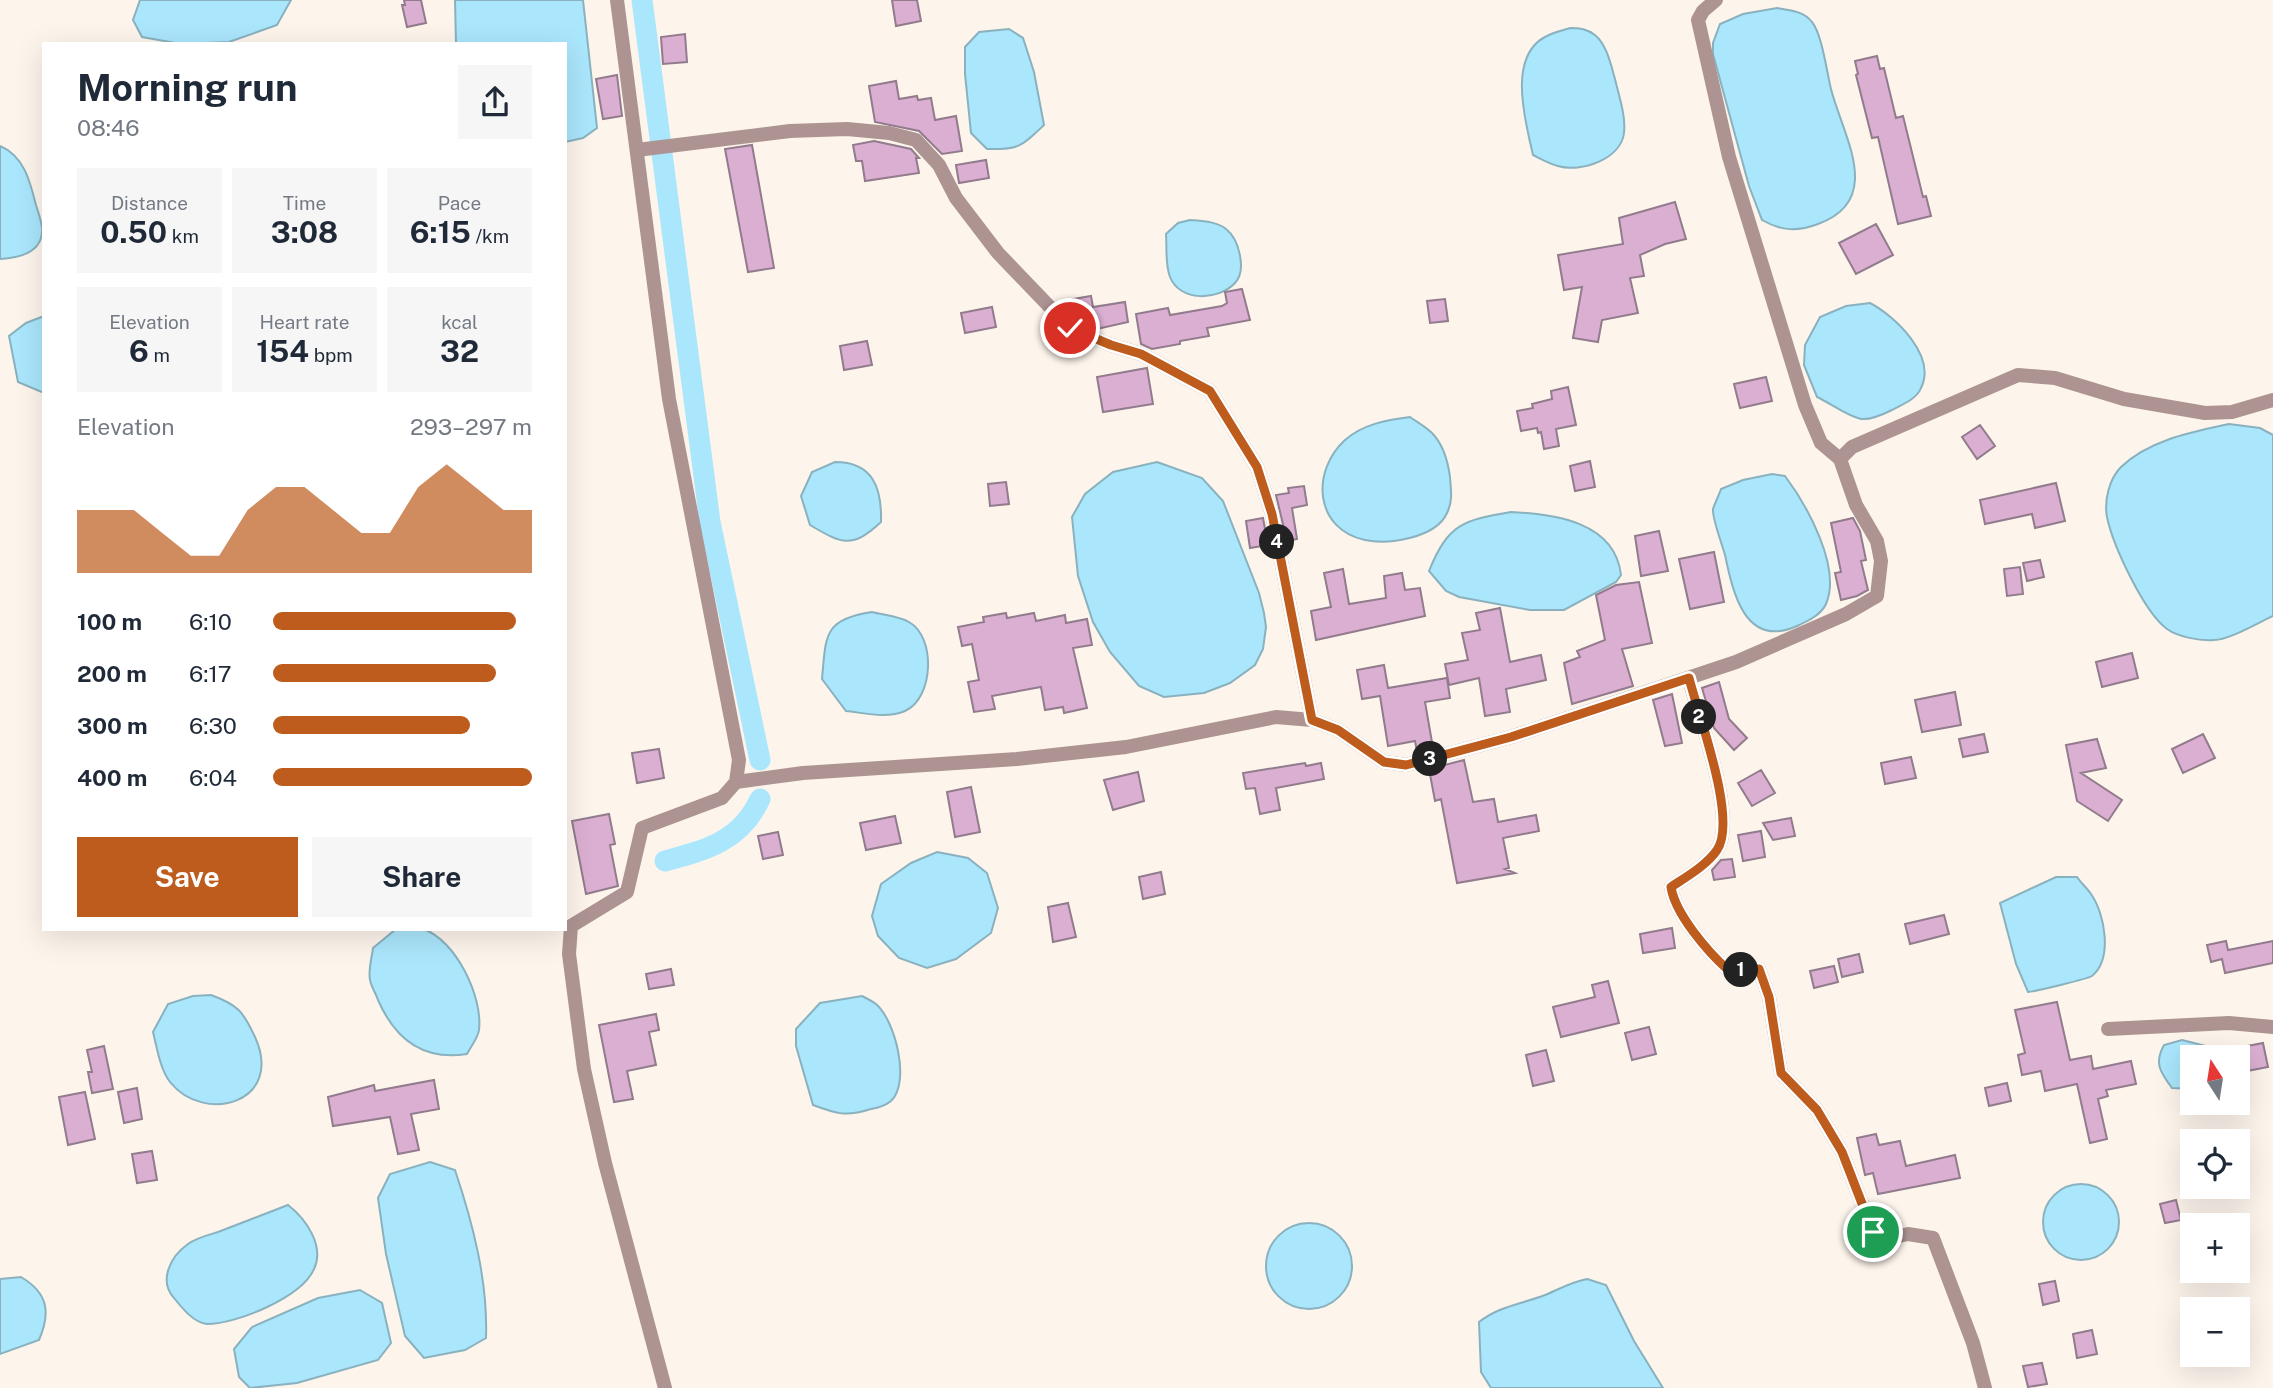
<!DOCTYPE html>
<html lang="en">
<head>
<meta charset="utf-8">
<style>
	body { margin:0; font-family:"Public Sans",sans-serif; background:#f6f6f7; color:#1f2937; height:100vh; display:flex; flex-direction:column; font-size:26px; white-space:nowrap }
	* { box-sizing:border-box; margin:0 }
	p { font-size:23px; color:#747a83 }
	.icon { flex:none; width:38px; height:38px; fill:none; stroke:currentColor; stroke-width:2; stroke-linecap:round; stroke-linejoin:round }
	.map { position:relative; flex:1; overflow:hidden }
	.panel { position:absolute; left:42px; top:42px; width:525px; height:889px; display:flex; flex-direction:column; background:#fff; border-radius:0px; box-shadow:0 7px 28px #0002 }
	.panel>* { flex:none }
	.needle { width:46px; rotate:348deg }
	.buttons { position:absolute; left:2180px; top:1045px; display:grid; gap:14px }
	.buttons a { display:grid; place-items:center; width:70px; height:70px; border-radius:0px; background:#fff; box-shadow:0 7px 28px #0002; font-size:35px }
	.pin { position:absolute; display:grid; place-items:center; width:60px; height:60px; color:#fff; margin:-30px; border:4px solid #fff; border-radius:50%; box-shadow:0 2px 7px #0007 }
	.km { position:absolute; width:35px; height:35px; margin:-18px; border-radius:50%; background:#222; color:#fff; font-size:19px; line-height:35px; text-align:center }
	.round { display:grid; place-items:center; flex:none; width:74px; height:74px; border-radius:0px; background:#f6f6f7 }
	.summary { display:flex; align-items:center; justify-content:space-between; height:119px; padding:0 35px }
	h1 { font-size:38px; font-weight:700; line-height:52px }
	.figures { display:grid; grid-template-columns:repeat(3,1fr); gap:10px; height:119px; padding:7px 35px }
	.figures div { display:grid; align-content:center; border-radius:0px; background:#f6f6f7; text-align:center }
	.figures b { font-size:30px; font-weight:700 }
	.figures small { font-size:19px; font-weight:400 }
	.figures p { font-size:19px }
	.chart { height:196px; padding:14px 35px }
	.chart p { display:flex; justify-content:space-between }
	.chart svg { width:100%; height:126px; margin-top:7px; fill:#bd5c1c; opacity:.7 }
	.button { display:flex; gap:14px; margin-top:auto; padding:14px 35px }
	.button a { flex:1; height:80px; border-radius:0px; background:#bd5c1c; color:#fff; font-size:28px; font-weight:700; line-height:80px; text-align:center }
	.button a+a { background:#f6f6f7; color:#1f2937 }
	ul { padding:0 35px; list-style:none; font-size:23px }
	li { display:grid; grid-template-columns:112px 84px 1fr; align-items:center; height:52px }
	li i { height:18px; border-radius:9px; background:#bd5c1c }
	.map>svg:first-child { display:block }
	.water { fill:#aae6fc; stroke:#8ab1be; stroke-width:2 }
	.lines { fill:none; stroke-linecap:round; stroke-linejoin:round }
	.canal { stroke:#aae6fc; stroke-width:21 }
	.building { fill:#dbafd2; stroke:#917b8c; stroke-width:2 }
	.minor { stroke:#ad9492; stroke-width:14 }
	.route-casing { stroke:#fff; stroke-width:14 }
	.route { stroke:#bd5c1c; stroke-width:9 }
</style>
</head>
<body>
<div class="map">
<svg width="2273" height="1388" viewBox="0 0 2273 1388">
	<rect width="100%" height="100%" fill="#fdf5ec"/>
	<path class="water" d="M140,0H291L277,25L229,42L181,44L142,37L133,20Z
		M455,0H583L597,128L583,138L565,142V44H456Z
		M1777,8C1789,10 1804,11 1812,22C1822,34 1827,73 1831,89C1843,136 1885,200 1818,224C1797,232 1781,231 1762,220L1749,186L1713,54V43L1720,24L1743,14Z
		M1570,28C1580,28 1587,29 1595,35C1607,45 1611,65 1615,79C1619,96 1626,116 1624,133C1621,159 1581,173 1558,166C1550,164 1541,159 1533,155C1525,120 1506,53 1549,35C1555,32 1563,30 1570,28Z
		M1009,29L1023,38L1034,72L1044,125C1022,146 1019,150 987,149L971,133L965,74V47L979,32Z
		M0,146C24,156 30,181 36,205C38,212 43,224 42,232C41,253 17,258 0,259Z
		M1190,220C1201,221 1216,221 1226,229C1239,239 1247,270 1235,283C1218,301 1180,302 1170,277C1165,264 1167,248 1166,234L1178,223Z
		M1870,303C1895,316 1937,356 1921,388C1917,399 1901,405 1892,410C1884,414 1870,420 1861,419C1847,416 1830,403 1817,397L1804,365L1805,345L1820,317L1846,306Z
		M44,316V393L18,382L9,336L26,323Z
		M1410,417C1417,422 1426,427 1432,433C1443,444 1448,462 1450,477C1451,490 1453,501 1447,513C1436,538 1388,545 1365,540C1314,529 1311,471 1345,440C1363,424 1387,420 1410,417Z
		M2229,424L2260,428L2273,435V616C2258,623 2229,640 2214,640C2200,641 2178,637 2167,629C2144,612 2113,546 2107,517C2104,501 2109,479 2121,467C2149,440 2192,432 2229,424Z
		M835,462C873,462 882,488 881,522C852,549 842,544 810,525L801,496L812,472Z
		M1157,462L1202,478L1223,501L1259,593L1264,613L1266,627L1263,649L1255,665L1230,683L1204,693L1164,697L1139,686L1110,652L1093,622L1078,576L1072,517L1085,494L1113,472Z
		M1772,474L1785,476C1806,504 1842,567 1826,604C1821,615 1808,621 1797,626C1745,649 1733,593 1725,555C1722,544 1712,518 1713,509C1715,503 1719,495 1721,489L1743,480Z
		M1511,512C1555,514 1615,522 1621,575L1616,582L1564,610H1530L1459,597L1446,591L1429,571C1448,524 1463,520 1511,512Z
		M872,612C883,615 899,616 909,622C936,637 934,698 905,711C887,719 865,713 846,711L822,679C826,636 823,619 872,612Z
		M937,852L968,858L987,873L998,908L991,933L956,959L927,968L899,958L878,936L872,916L881,884L911,863Z
		M2056,877H2077C2081,883 2087,888 2091,894C2105,914 2113,959 2092,976C2087,979 2037,991 2028,992L2016,964L2000,903Z
		M396,929C404,929 416,927 423,929C456,940 483,997 479,1030C478,1038 471,1046 467,1054C423,1061 395,1039 378,1000C376,994 371,986 370,980C368,970 372,957 373,948Z
		M211,995C238,1005 243,1011 255,1037C285,1103 204,1125 170,1082C160,1069 157,1048 153,1032L168,1004L193,996Z
		M862,996C866,998 872,1001 876,1004C895,1020 911,1082 891,1101C886,1105 877,1108 871,1109C846,1117 837,1114 813,1105L796,1046V1029L820,1003Z
		M2182,1040L2218,1049L2221,1057H2193V1089L2172,1088C2160,1072 2154,1063 2164,1045Z
		M430,1162L455,1170C473,1224 488,1281 486,1338L465,1350L424,1358L405,1336L386,1254L378,1198L390,1174Z
		M2043 1222a38 38 0 1 1 76 0a38 38 0 1 1-76 0Z
		M288,1205C306,1219 325,1246 314,1269C302,1297 237,1324 207,1324C194,1323 182,1308 174,1298C158,1280 171,1256 188,1244C196,1238 208,1235 218,1232C241,1223 265,1214 288,1205Z
		M1266 1266a43 43 0 1 1 86 0a43 43 0 1 1-86 0Z
		M21,1277C48,1293 51,1312 39,1340L0,1354V1279Z
		M1587,1279L1606,1285L1634,1341L1663,1388H1491L1481,1372L1479,1322C1499,1306 1522,1304 1545,1295C1560,1289 1571,1282 1587,1279Z
		M360,1290L382,1303L391,1343L378,1360L297,1383L250,1388L239,1377L234,1349L252,1327L318,1298Z"/>
	<g class="lines">
		<path class="canal" d="M642,0L710,522L760,760
			M665,861C706,850 741,841 760,799"/>
	</g>
	<path class="building" d="M404,0H421L426,23L407,27L402,5H405Z
		M892,0H917L921,21L896,26Z
		M685,34L687,62L663,64L661,37Z
		M1877,56L1880,69L1884,68L1896,118L1903,116L1923,197L1926,196L1931,216L1898,224L1878,137L1872,138L1856,75L1858,74L1855,61Z
		M617,75L622,116L603,119L596,79Z
		M896,81L899,99L917,96L918,100L931,98L935,120L956,116L962,151L942,154L919,131L875,122L869,86Z
		M874,141L911,149L919,158H916L919,173L865,181L862,161H856L853,145Z
		M752,145L774,268L748,272L725,149Z
		M986,160L989,178L959,183L956,165Z
		M1675,202L1686,239L1665,244L1640,255L1644,276L1630,278L1638,313L1602,320L1598,342L1573,338L1582,287L1564,290L1558,255L1623,244L1619,218Z
		M1876,224L1893,255L1856,274L1839,243Z
		M1242,289L1250,320L1207,328L1209,336L1180,341V344L1152,349L1141,344L1136,314L1168,308L1170,315L1222,306L1227,303L1225,292Z
		M1091,296L1093,307L1125,302L1128,322L1097,329L1077,321L1073,299Z
		M1445,299L1448,321L1430,323L1427,301Z
		M992,307L996,327L965,333L961,313Z
		M867,341L872,365L844,370L840,346Z
		M1147,368L1153,404L1103,412L1097,377Z
		M1766,377L1772,401L1740,408L1734,384Z
		M1568,387L1576,425L1556,429L1559,446L1544,449L1541,432L1538,433L1537,428L1521,431L1517,411L1533,408L1532,404L1552,399L1551,391Z
		M1980,425L1995,446L1977,459L1962,437Z
		M1590,461L1595,487L1575,491L1570,466Z
		M1006,482L1009,504L990,506L988,484Z
		M2056,483L2065,521L2035,528L2032,514L1985,524L1980,500Z
		M1304,486L1307,505L1292,508L1297,539L1287,541L1276,495L1289,493L1288,488Z
		M1263,518L1268,545L1250,548L1246,521Z
		M1853,518L1860,531L1866,560L1861,561L1868,590L1857,596L1841,600L1835,573L1841,572L1831,523Z
		M1659,531L1668,571L1641,576L1635,536Z
		M1714,552L1724,602L1690,609L1679,559Z
		M2040,560L2044,577L2027,581L2023,563Z
		M2020,567L2023,594L2007,596L2004,569Z
		M1343,569L1349,604L1386,598L1384,576L1402,573L1405,590L1420,588L1425,616L1316,640L1311,611L1331,607L1324,573Z
		M1639,582L1652,643L1622,649L1633,686L1572,704L1564,663L1580,657L1577,651L1605,640L1596,595L1616,585Z
		M1500,608L1510,662L1541,655L1546,680L1506,689L1510,712L1485,716L1479,678L1449,685L1445,664L1468,660L1462,633L1480,630L1476,613Z
		M1006,613L1007,618L1034,613L1036,621L1065,615L1066,623L1087,619L1092,645L1073,648L1087,708L1064,713L1063,707L1045,710L1041,687L992,696L995,709L974,712L968,682L979,680L972,644L962,646L958,627L984,622L983,617Z
		M2132,653L2138,678L2102,687L2096,662Z
		M1384,665L1388,688L1447,678L1450,698L1425,702L1433,748L1417,752L1415,741L1388,746L1380,696L1362,699L1357,670Z
		M1719,682L1729,719L1747,738L1734,750L1714,728L1702,688Z
		M1955,692L1961,725L1922,732L1915,700Z
		M1672,694L1682,743L1665,746L1653,700Z
		M1984,734L1988,752L1963,757L1959,739Z
		M2203,734L2215,758L2183,773L2172,749Z
		M2097,739L2106,768L2081,773L2122,800L2108,821L2077,801L2066,745Z
		M659,749L664,778L637,783L632,753Z
		M1911,757L1916,778L1885,784L1881,763Z
		M1464,760L1473,802L1494,799L1498,822L1536,815L1539,831L1503,838L1509,868L1505,869L1515,873L1457,883L1441,799L1435,801L1429,769Z
		M1305,763L1306,766L1321,763L1324,779L1276,788L1280,810L1260,814L1255,788L1246,789L1243,773Z
		M1761,770L1775,793L1752,806L1738,783Z
		M1138,772L1144,801L1113,810L1104,780Z
		M971,787L980,832L955,837L947,792Z
		M609,814L615,844L610,845L618,886L586,894L572,821Z
		M895,816L901,843L866,850L860,823Z
		M1791,818L1795,836L1773,840L1763,823Z
		M1761,831L1765,857L1743,861L1738,835Z
		M778,832L783,855L763,859L758,836Z
		M1732,859L1735,877L1714,880L1712,870L1721,860Z
		M1161,872L1165,894L1143,899L1139,877Z
		M1068,903L1076,937L1053,942L1048,907Z
		M1944,915L1949,934L1910,944L1905,924Z
		M1672,928L1675,948L1643,953L1640,934Z
		M2226,941L2228,950L2273,941V963L2225,973L2222,959L2211,962L2207,945Z
		M1859,954L1863,972L1842,977L1838,959Z
		M1834,966L1838,982L1814,988L1810,971Z
		M671,969L674,985L649,989L646,974Z
		M1608,981L1619,1023L1561,1037L1553,1007L1595,997L1592,985Z
		M2057,1002L2070,1060L2091,1056L2093,1069L2131,1061L2136,1084L2106,1090L2108,1096L2098,1099L2107,1139L2090,1143L2077,1084L2045,1091L2041,1071L2022,1075L2018,1055L2025,1053L2015,1010Z
		M656,1014L659,1030L649,1032L656,1065L627,1071L633,1099L614,1102L599,1025Z
		M1649,1027L1656,1054L1632,1060L1625,1033Z
		M2263,1043L2268,1067L2247,1071L2242,1047Z
		M104,1046L113,1089L92,1093L88,1072H92L87,1050Z
		M1546,1050L1554,1081L1533,1086L1526,1055Z
		M434,1080L439,1109L411,1114L419,1150L398,1154L390,1117L333,1126L328,1097L374,1085L375,1091Z
		M2007,1083L2011,1101L1989,1106L1985,1088Z
		M137,1088L142,1119L124,1123L118,1092Z
		M85,1092L95,1139L68,1145L59,1097Z
		M1876,1134L1879,1145L1900,1141L1906,1166L1955,1155L1960,1178L1878,1194L1873,1173L1865,1175L1857,1138Z
		M152,1151L157,1180L137,1183L132,1154Z
		M2176,1200L2181,1220L2165,1223L2160,1204Z
		M2055,1281L2059,1301L2043,1305L2039,1284Z
		M2092,1330L2097,1354L2077,1358L2073,1334Z
		M2042,1363L2047,1384L2028,1387L2023,1366Z"/>
	<g class="lines">
		<path class="minor" d="M617,0L669,399L739,760L736,782L722,798L642,828L627,892L571,926L569,954L584,1069L605,1163L665,1388
			M1716,0L1703,11L1698,20L1729,157L1805,405L1821,443L1840,459
			M637,150L790,131L847,129L889,133L916,140L939,165L956,198L998,253L1070,328L1111,345L1141,354L1210,391L1257,467L1272,514L1312,720
			M1689,679C1698,714 1738,820 1717,850C1707,865 1686,877 1671,887C1675,914 1708,952 1728,970L1759,969L1769,997L1781,1073L1817,1110L1842,1152L1873,1232L1881,1240L1908,1234L1933,1238L1973,1343L1985,1388
			M736,782L803,773L1017,759L1126,747L1276,717L1312,720L1338,730L1384,762L1406,765L1511,737L1736,662L1846,614L1877,596L1881,561L1877,541L1856,505L1840,459L1852,447L2018,375L2055,378L2124,399L2205,413L2232,412L2273,400
			M2108,1029L2229,1023L2273,1027"/>
	</g>
	<g class="lines">
		<defs>
			<path id="route" d="M1070,328L1111,345L1141,354L1210,391L1257,467L1272,514L1312,720L1338,730L1384,762L1406,765L1511,737L1689,678C1698,714 1738,820 1717,850C1707,865 1686,877 1671,887C1675,914 1708,952 1728,970L1759,969L1769,997L1781,1073L1817,1110L1842,1152L1873,1232"/>
		</defs>
		<use href="#route" class="route-casing"/>
		<use href="#route" class="route"/>
	</g>
</svg>
<div class="buttons">
<a><svg class="needle" viewBox="-14 -14 28 28"><path d="M0-13l5 13h-10z" fill="#e53935"/><path d="M0 13l5-13h-10z" fill="#747a83"/></svg></a>
<a><svg class="icon" aria-label="locate" viewBox="0 0 24 24"><circle cx="12" cy="12" r="6"/><path d="M12 2v4M12 18v4M2 12h4M18 12h4"/></svg></a>
<a>+</a>
<a>−</a>
</div>
<div class="pin" style="left:1873px;top:1232px;background:#1e9e55"><svg class="icon" aria-label="arrive" viewBox="0 0 24 24"><path d="M6 21V4h12l-3 4 3 4H6"/></svg></div>
<div class="pin" style="left:1070px;top:328px;background:#d93025"><svg class="icon" aria-label="check" viewBox="0 0 24 24"><path d="M5 12l5 5 9-10"/></svg></div>
<b class="km" style="left:1741px;top:970px">1</b>
<b class="km" style="left:1699px;top:717px">2</b>
<b class="km" style="left:1430px;top:759px">3</b>
<b class="km" style="left:1277px;top:542px">4</b>
<section class="panel">
<div class="summary"><div><h1>Morning run</h1><p>08:46</p></div><a class="round"><svg class="icon" aria-label="share" viewBox="0 0 24 24"><path d="M12 15V3M7 8l5-5 5 5M5 13v7h14v-7"/></svg></a></div>
<div class="figures">
<div><p>Distance</p><b>0.50<small> km</small></b></div>
<div><p>Time</p><b>3:08</b></div>
<div><p>Pace</p><b>6:15<small> /km</small></b></div>
</div>
<div class="figures">
<div><p>Elevation</p><b>6<small> m</small></b></div>
<div><p>Heart rate</p><b>154<small> bpm</small></b></div>
<div><p>kcal</p><b>32</b></div>
</div>
<div class="chart"><p><span>Elevation</span>293–297 m</p>
<svg viewBox="0 0 160 44" preserveAspectRatio="none"><path d="M0 44V22L10 22L20 22L30 30L40 38L50 38L60 22L70 14L80 14L90 22L100 30L110 30L120 14L130 6L140 14L150 22L160 22V44z"/></svg>
</div>
<ul>
<li><b>100 m</b>6:10<i style="width:94%"></i></li>
<li><b>200 m</b>6:17<i style="width:86%"></i></li>
<li><b>300 m</b>6:30<i style="width:76%"></i></li>
<li><b>400 m</b>6:04<i style="width:100%"></i></li>
</ul>
<div class="button"><a>Save</a><a>Share</a></div>
</section>
</div>
</body>
</html>
